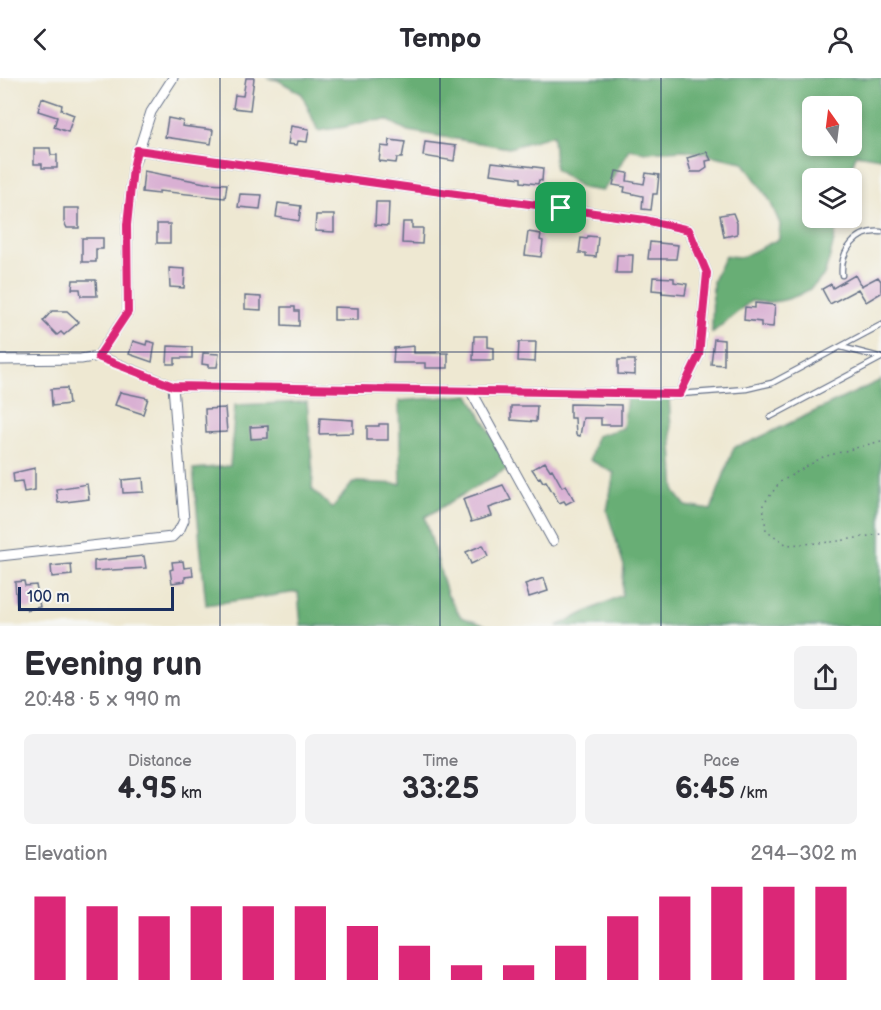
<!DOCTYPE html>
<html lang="en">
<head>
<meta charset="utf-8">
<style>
	body { margin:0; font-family:"Balsamiq Sans",sans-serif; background:#f2f2f3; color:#2b2b33; height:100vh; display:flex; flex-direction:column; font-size:22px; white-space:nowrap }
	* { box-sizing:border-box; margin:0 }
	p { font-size:20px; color:#7c7c81 }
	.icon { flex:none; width:33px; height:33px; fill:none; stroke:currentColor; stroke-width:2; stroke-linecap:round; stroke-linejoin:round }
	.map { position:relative; height:548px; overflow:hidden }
	.details { display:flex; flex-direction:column; background:#fff; flex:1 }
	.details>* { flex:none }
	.needle { width:39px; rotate:346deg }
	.buttons { position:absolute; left:802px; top:18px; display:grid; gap:12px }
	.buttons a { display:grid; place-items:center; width:60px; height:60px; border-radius:9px; background:#fff; box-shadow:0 3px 9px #0003; font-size:30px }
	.scale { position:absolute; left:18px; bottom:15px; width:156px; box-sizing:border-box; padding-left:6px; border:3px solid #1b2f5e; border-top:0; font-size:16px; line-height:21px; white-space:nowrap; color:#1b2f5e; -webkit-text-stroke:4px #f6f6f2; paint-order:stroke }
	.pin { position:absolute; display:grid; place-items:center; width:51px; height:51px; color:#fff; margin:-26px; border-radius:12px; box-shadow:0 3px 9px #0006 }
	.round { display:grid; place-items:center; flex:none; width:63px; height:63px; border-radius:9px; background:#f2f2f3 }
	.headline { display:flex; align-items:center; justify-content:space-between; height:102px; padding:0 24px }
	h1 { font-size:33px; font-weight:600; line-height:45px }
	.stats { display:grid; grid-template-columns:repeat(3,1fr); gap:9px; height:102px; padding:6px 24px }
	.stats div { display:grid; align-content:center; border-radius:9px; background:#f2f2f3; text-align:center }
	.stats b { font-size:30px; font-weight:600 }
	.stats small { font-size:16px; font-weight:400 }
	.stats p { font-size:16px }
	.chart { height:168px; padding:12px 24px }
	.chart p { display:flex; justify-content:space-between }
	.chart svg { width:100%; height:108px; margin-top:6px; stroke:#db2777; stroke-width:6 }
	header { display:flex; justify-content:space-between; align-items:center; height:78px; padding:0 24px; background:#fff; font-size:27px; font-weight:600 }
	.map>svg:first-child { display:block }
	.forest { fill:#68ae74; stroke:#426e69; stroke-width:1.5; fill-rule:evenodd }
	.building { fill:#d9b0d3 }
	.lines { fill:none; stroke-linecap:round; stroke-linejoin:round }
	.lane-casing { stroke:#657087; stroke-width:7 }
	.street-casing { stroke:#657087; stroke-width:11 }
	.path { stroke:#657087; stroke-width:1.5; stroke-dasharray:1.5 4.5; stroke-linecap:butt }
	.lane { stroke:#fff; stroke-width:4.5 }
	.street { stroke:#fff; stroke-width:9 }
	.route-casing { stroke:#fff; stroke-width:12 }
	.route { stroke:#db2777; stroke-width:8 }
	.grid { fill:none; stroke:#1b2f5e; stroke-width:1.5; stroke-opacity:0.55 }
</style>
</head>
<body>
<header><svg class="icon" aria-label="back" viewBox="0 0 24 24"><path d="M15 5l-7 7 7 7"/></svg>Tempo<svg class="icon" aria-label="person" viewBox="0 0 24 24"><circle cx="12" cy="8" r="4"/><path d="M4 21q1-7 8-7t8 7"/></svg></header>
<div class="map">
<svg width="881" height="548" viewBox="0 0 881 548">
	<rect width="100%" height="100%" fill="#f6f6f2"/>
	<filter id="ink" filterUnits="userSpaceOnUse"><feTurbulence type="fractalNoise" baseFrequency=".0167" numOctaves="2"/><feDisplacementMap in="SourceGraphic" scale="12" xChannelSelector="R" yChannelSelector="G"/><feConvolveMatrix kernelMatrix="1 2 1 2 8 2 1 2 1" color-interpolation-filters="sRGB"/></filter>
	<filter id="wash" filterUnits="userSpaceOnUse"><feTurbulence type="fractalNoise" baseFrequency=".008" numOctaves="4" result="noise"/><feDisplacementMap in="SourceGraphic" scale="24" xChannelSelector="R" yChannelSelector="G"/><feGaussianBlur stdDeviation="1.35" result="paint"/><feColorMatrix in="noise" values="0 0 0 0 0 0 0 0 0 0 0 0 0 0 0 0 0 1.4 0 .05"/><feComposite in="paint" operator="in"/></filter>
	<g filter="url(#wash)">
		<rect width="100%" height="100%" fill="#eee8d2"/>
		<path class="forest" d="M267,0H881V80L856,76L849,100H813V140H839C836,152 829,189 823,198C807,220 776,227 751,223L712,255L713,203L725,178L742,179L779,161L780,146L769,121L743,84L685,72L645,74L629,71L611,103L602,113L582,110L555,91L553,57L509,70L408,53L387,42L368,43L345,49L318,53L302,16L278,2ZM813,28H852V68H813Z
			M881,302V548H557L622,517L624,488L607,433L614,395L590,382L596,358L623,350L627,319L669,320L675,414L686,428L711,432L734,369L750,364Z
			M469,317L510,389L425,439L447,516L461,539L487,548H301L298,514L206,527L193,391L230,388L235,327L307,324L313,395L312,411L332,430L352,406L358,404L401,406L399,323Z"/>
		<g id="blocks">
			<path class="building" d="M246,0H254L250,32L233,30L235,17L243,18Z
				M42,20L62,27L61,32L74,37L68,54L54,49L57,39L38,33Z
				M168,40L183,43L182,48L213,52L211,66L165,59Z
				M291,48L309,51L307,64L298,63L297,67L288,66Z
				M390,62L405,64L402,80H397L396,85L379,83L381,68L389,69Z
				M425,64L456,68L454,83L423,78Z
				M34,70H50L51,77H57V90H42V86H34Z
				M707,74L711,82L706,83L707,90L701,94H691L687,80Z
				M492,84L543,90L542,103L539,102L538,106L521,104V100L490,96Z
				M144,93L205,105L227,106L225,120L159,113V116L142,114Z
				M616,93L628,95L627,103L644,106L646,95L659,97L657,116H653L651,132L642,131L643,118L624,114L625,109L613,107Z
				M240,116L262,117L260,131L238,129Z
				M376,124H389L388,148L375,147Z
				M278,125L301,128L299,143L276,139Z
				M64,130H79V150H67L64,144Z
				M733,135L737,145V156L724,159L720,137Z
				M316,137H334V154L315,153Z
				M403,144H412V150H423L422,166L402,165Z
				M157,146H170V165H157Z
				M528,154L541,156L540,162L543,163L541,179L525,177Z
				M588,158L598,159L596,179L586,178V175H579L581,160L587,161Z
				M82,160H103V171H96V184H82Z
				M650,164L678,167L676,181H648Z
				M617,177H633L632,195H616Z
				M169,190L185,191L184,210L170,209Z
				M855,197L861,208L878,199L881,203V215L866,224L858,211L830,226L822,211L831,206L833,210Z
				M653,199L674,200V204L687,206L685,217L662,215V213L652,212Z
				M73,202H96L97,218H81L80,211H72Z
				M245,218L261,219V232L245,231Z
				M755,225L775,227L773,249L761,248V244L744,242L745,229L755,230Z
				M282,229H295V233H299V248L282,247Z
				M334,229L358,230V242H334Z
				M52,233H67L79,244L64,257L61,254L57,257L43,243Z
				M474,258H487V269L493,270V282H473Z
				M714,261L724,262V287L711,286Z
				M133,263L146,267L147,263L155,265L152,284L129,276Z
				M519,264H536L535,284L518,283Z
				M168,268L192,269V280H175V286H167Z
				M414,268V275H448V290H425V285H393L394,270Z
				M203,275L219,276L217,289H208V287L202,286Z
				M618,282H635V297L618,296Z
				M67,310L69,326L52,328L51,311Z
				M120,314L148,320L143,336L115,327Z
				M570,326L621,327V347H601V340H583L580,358L576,357L575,340H570Z
				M511,328H537L536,344L511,342Z
				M225,330L227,354L206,355L205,331Z
				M320,340L353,342V355L319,356Z
				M379,346H388V362H367V348H379Z
				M268,348V360L251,361L250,349Z
				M545,384L550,392L552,391L562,409L566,407L574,422L566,426L564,423L559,425L546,403L543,404L540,399L538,400L532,391Z
				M35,390V412L24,414L22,403L14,404L13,395Z
				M143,400L144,414L123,415L122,402Z
				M87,406L89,421L58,425L56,411Z
				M503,407L511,422L488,430L491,438L471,444L463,421Z
				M483,467L488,478L471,486L466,474Z
				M144,478L146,490L94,493V483Z
				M183,483L184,490L192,489L193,498L185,499V503L172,505L170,492L173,491L172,484Z
				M71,486L72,497L52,499L51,488Z
				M544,500L548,513L529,519L525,506Z
				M24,503L25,508L36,507L40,529L27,532L26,530H17L15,504Z"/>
		</g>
	</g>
	<g filter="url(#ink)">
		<use href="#blocks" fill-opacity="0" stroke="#657087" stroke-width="1.5"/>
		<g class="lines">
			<defs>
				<path id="lane" d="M842,197C840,173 856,152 881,154
					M841,269L879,279
					M680,316L746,311L772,305L881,247
					M770,339L881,280"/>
				<path id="street" d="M137,72L646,142L689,152L707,195L699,277L680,316L173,308
					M98,278L128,234L127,147L133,90L151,34L173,0
					M0,282L81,281L98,278L173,308L184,442L180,451L172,459L0,478
					M470,312L553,463"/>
			</defs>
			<use href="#lane" class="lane-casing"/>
			<use href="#street" class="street-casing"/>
			<path class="path" d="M881,363L823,379L780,404L763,427L766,452L787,467L832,464L881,456"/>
			<use href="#lane" class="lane"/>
			<use href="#street" class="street"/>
		</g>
	</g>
	<g class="lines" filter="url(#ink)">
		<defs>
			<path id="route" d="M137,72L645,142L689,152L707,195L699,277L680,316L173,308L98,279L128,234L127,147L133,90Z"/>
		</defs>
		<use href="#route" class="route-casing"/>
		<use href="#route" class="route"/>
	</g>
	<path class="grid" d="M220,0V548M440,0V548M661,0V548M0,274H881"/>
</svg>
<div class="buttons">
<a><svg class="needle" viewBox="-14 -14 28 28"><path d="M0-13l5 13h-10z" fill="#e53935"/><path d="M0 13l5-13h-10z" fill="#7c7c81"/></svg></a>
<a><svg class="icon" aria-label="layers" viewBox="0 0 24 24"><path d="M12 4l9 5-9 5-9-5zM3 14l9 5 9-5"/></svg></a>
</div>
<div class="scale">100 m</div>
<div class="pin" style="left:561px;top:130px;background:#1e9e55"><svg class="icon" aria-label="arrive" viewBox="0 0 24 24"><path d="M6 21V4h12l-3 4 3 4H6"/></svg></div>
</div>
<section class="details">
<div class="headline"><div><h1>Evening run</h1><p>20:48 · 5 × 990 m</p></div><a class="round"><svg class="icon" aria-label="share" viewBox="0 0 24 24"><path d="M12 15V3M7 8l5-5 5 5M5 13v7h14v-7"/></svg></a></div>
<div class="stats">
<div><p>Distance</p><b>4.95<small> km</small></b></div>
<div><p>Time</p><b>33:25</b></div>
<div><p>Pace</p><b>6:45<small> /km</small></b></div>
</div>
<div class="chart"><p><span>Elevation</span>294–302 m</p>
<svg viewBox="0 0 160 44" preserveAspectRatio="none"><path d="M5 44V10M15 44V14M25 44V18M35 44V14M45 44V14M55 44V14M65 44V22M75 44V30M85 44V38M95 44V38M105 44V30M115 44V18M125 44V10M135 44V6M145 44V6M155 44V6"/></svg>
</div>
</section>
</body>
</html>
